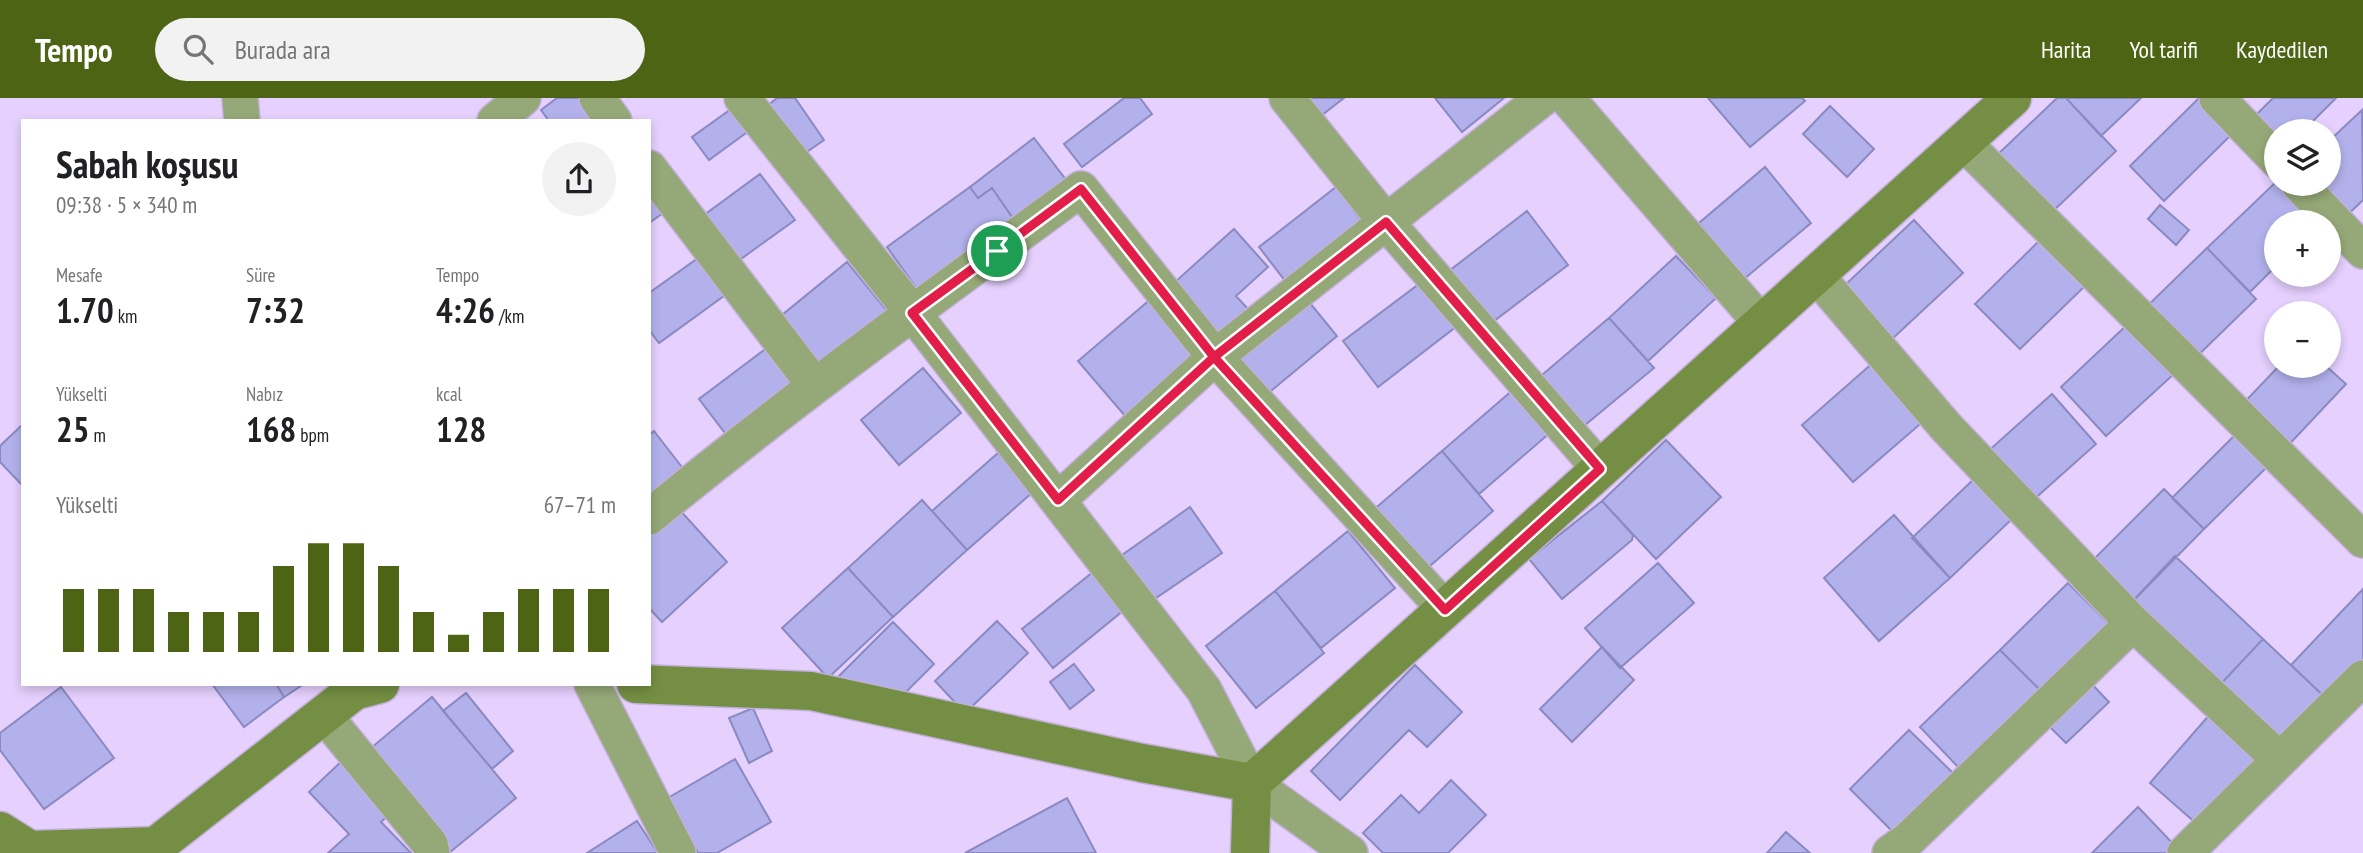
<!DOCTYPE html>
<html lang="tr">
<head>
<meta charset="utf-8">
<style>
	body { margin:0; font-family:"PT Sans Narrow",sans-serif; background:#f2f2f2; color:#202124; height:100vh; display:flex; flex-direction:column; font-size:26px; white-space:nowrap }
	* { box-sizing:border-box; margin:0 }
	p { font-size:23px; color:#757577 }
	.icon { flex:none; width:38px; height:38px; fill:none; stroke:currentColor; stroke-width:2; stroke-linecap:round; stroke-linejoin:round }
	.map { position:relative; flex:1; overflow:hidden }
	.sheet { position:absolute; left:21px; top:21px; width:630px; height:567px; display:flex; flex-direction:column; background:#fff; border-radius:0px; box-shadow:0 4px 10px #0003 }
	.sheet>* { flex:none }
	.tools { position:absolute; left:2264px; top:21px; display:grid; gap:14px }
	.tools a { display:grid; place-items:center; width:77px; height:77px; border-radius:50%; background:#fff; box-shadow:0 4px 10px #0003; font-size:35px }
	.pin { position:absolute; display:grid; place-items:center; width:60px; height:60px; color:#fff; margin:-30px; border:4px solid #fff; border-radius:50%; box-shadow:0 2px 7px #0007 }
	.round { display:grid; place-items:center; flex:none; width:74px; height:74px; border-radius:37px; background:#f2f2f2 }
	.headline { display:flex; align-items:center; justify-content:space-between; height:119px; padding:0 35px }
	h1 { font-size:38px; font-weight:700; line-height:52px }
	.figures { display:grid; grid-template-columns:repeat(3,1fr); gap:10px; height:119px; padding:7px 35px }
	.figures div { display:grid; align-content:center }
	.figures b { font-size:35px; font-weight:700 }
	.figures small { font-size:19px; font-weight:400 }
	.figures p { font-size:19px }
	.chart { height:196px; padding:14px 35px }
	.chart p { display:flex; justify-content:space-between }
	.chart svg { width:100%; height:126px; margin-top:7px; stroke:#4c6414; stroke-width:6 }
	header { display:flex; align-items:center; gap:42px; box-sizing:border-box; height:98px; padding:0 35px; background:#4c6414; color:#fff }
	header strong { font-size:33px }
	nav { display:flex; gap:38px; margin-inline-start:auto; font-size:24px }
	.search { width:490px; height:63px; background:#f2f2f2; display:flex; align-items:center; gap:18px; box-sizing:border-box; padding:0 24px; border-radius:38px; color:#757577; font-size:26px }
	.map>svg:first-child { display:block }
	.building { fill:#b2b1eb; stroke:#8b89c1; stroke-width:2 }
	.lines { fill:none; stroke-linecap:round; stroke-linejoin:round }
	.street-casing { stroke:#c3b0d9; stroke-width:38 }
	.secondary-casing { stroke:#c3b0d9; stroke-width:41 }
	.street { stroke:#95a877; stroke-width:35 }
	.secondary { stroke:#748f43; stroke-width:38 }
	.route-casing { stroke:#fff; stroke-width:14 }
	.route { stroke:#e11d48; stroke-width:9 }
</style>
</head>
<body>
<header>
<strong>Tempo</strong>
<div class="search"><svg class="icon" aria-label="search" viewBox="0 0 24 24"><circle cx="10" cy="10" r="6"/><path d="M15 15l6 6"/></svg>Burada ara</div>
<nav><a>Harita</a><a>Yol tarifi</a><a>Kaydedilen</a></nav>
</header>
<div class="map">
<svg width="2363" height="755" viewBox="0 0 2363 755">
	<rect width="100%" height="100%" fill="#e5d0fe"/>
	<path class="building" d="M557,0H579L596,23H549L541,12Z
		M777,0H795L824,42L801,58L767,8Z
		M1124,0H1140L1152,16L1082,69L1064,46Z
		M1309,0H1344L1322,17Z
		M1435,0H1504L1462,34Z
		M1708,0H1802L1805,3L1750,49Z
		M2057,0H2066L2116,53L2049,117L1995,59Z
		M2066,0H2141L2101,38Z
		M2199,0H2201L2234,34L2164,103L2130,68Z
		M2273,0H2336L2303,33H2277V42L2254,19Z
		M1830,8L1874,51L1847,79L1803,36Z
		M734,9L750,32L709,62L692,39Z
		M2362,12L2363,102L2344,120L2311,86H2329V43Z
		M1034,40L1067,83L1014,122L992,90L978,100L970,89Z
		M1765,69L1811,125L1744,181L1699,125Z
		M760,76L795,122L734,166L700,120Z
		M2277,83V86H2281L2318,124H2277V167L2250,194L2207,150Z
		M970,89L978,100L992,90L1014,122L917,191L887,149Z
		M1336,89L1363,125L1286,184L1259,149Z
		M649,90L666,113L649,125Z
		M2160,107L2189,132L2176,147L2148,121Z
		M1527,113L1568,167L1486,229L1445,176Z
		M1914,122L1963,175L1892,241L1844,188Z
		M1234,131L1268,169L1236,198L1249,212L1213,246L1165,193Z
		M2041,141L2086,187L2020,251L1975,206Z
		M2207,150L2256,201L2188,267L2139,216Z
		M701,158L728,195L659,245L649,232V195Z
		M1676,158L1716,200L1648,263L1609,220Z
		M847,164L893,220L818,282L771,226Z
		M1423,183L1457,228L1378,289L1343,243Z
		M1305,199L1337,238L1266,297L1234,258Z
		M1152,200L1200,256L1126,319L1078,263Z
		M1609,220L1654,270L1579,332L1536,282Z
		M2129,225L2175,275L2106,338L2061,289Z
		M772,246L804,288L731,343L699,301Z
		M1875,263L1926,321L1853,384L1802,327Z
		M2279,268H2326L2346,286L2281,355L2236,313Z
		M923,270L961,315L899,367L861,322Z
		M1514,291L1551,334L1479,396L1442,353Z
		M2052,296L2096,346L2030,405L1986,355Z
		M23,326V388L0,364V348Z
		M654,333L688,377L649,406V337Z
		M2234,338L2266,370L2204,431L2172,400Z
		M1666,342L1721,399L1656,461L1602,403Z
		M1442,353L1493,413L1423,474L1371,414Z
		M998,355L1033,394L967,452L932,413Z
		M1975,380L2013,420L1950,480L1912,440Z
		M2164,391L2204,431L2130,506L2089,466Z
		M922,402L967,452L893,519L848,470Z
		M1602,403L1633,437L1632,442L1562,501L1529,461Z
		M1190,409L1222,455L1153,502L1122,457Z
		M678,410L727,464L662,524L649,510V436Z
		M1894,417L1950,480L1879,543L1824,480Z
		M1348,433L1395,490L1321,550L1275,493Z
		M2175,458L2263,541L2218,589L2130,506Z
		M1658,465L1694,505L1620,570L1585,530Z
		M848,470L893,519L828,580L782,530Z
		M1093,474L1124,512L1053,570L1022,531Z
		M2068,485L2109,526L2041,593L2000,552Z
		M2363,491V569L2330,604L2291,567Z
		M1275,493L1324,555L1256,610L1206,548Z
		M997,523L1028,555L965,615L935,583Z
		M893,524L934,566L903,597L835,582Z
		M2263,541L2330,604L2284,651L2218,589Z
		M1602,549L1634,582L1572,644L1540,611Z
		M2000,552L2041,593L1959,670L1920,629Z
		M1074,566L1094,592L1070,611L1050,584Z
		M1415,567L1462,614L1427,649L1409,632L1340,702L1311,673Z
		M2084,578L2109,604L2066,645L2041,620Z
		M212,586H276L284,599L244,629Z
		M276,586H304L284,599Z
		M61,589L114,660L44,711L0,652V635Z
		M466,595L513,653L492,671L443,613Z
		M432,599L516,700L449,755L365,655Z
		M753,610L772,653L749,665L729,620Z
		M2211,615L2267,664L2206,734L2150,685Z
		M1909,632L1954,676L1895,736L1850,691Z
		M346,659L395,711L381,724L411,755H328L349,736L309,694Z
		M735,661L771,724L717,755H698L666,701Z
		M1451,682L1486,717L1448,755H1383L1363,735L1401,697L1419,715Z
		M1067,700L1096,755H965Z
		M2138,709L2179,752L2176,755H2092Z
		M637,723L658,755H587Z
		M1786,734L1810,755H1767Z"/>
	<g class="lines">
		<defs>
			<path id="street" d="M240,0L242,23
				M597,0L614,23
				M742,0L912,214L1204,592L1252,685L1350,755
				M1287,0L1386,124L1600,371
				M1567,0L1762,226
				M2217,0L2277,62
				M495,23L523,0
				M1963,44L2363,442
				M649,70L815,288
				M2299,86L2363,153
				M1816,177L1946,329L2133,525L2279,661
				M1058,402L1215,259L1543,0
				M649,419C789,304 935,198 1081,91L1215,259L1445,511
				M592,586L678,755
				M324,617L430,746L432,755
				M1890,755L1908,742L2133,525
				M2185,755L2363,580"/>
			<path id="secondary" d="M636,586L811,593L1142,665L1252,685L2012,0
				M0,733L30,752L156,748L354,593L380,586
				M1250,755L1252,685"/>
		</defs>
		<use href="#street" class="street-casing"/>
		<use href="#secondary" class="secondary-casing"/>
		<use href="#street" class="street"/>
		<use href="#secondary" class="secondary"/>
	</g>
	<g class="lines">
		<defs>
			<path id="route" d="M997,153L912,215L1058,402L1214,259L1386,124L1600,371L1445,512L1214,259L1081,91L997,153"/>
		</defs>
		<use href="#route" class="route-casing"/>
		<use href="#route" class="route"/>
	</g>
</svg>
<div class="tools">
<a><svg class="icon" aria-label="layers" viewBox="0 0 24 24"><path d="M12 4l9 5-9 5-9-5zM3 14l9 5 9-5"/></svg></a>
<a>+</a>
<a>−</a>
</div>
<div class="pin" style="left:997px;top:153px;background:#1e9e55"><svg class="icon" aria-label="arrive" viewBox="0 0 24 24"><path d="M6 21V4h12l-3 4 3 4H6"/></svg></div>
<section class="sheet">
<div class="headline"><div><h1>Sabah koşusu</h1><p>09:38 · 5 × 340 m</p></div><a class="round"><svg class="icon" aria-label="share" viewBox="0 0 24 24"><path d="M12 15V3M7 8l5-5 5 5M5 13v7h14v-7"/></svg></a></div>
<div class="figures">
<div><p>Mesafe</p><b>1.70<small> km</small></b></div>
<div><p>Süre</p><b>7:32</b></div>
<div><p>Tempo</p><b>4:26<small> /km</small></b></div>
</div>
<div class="figures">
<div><p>Yükselti</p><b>25<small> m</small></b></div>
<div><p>Nabız</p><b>168<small> bpm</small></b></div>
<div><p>kcal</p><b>128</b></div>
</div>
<div class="chart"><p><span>Yükselti</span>67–71 m</p>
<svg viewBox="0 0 160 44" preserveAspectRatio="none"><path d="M5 44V22M15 44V22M25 44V22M35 44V30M45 44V30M55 44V30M65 44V14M75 44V6M85 44V6M95 44V14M105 44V30M115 44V38M125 44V30M135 44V22M145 44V22M155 44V22"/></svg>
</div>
</section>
</div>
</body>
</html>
